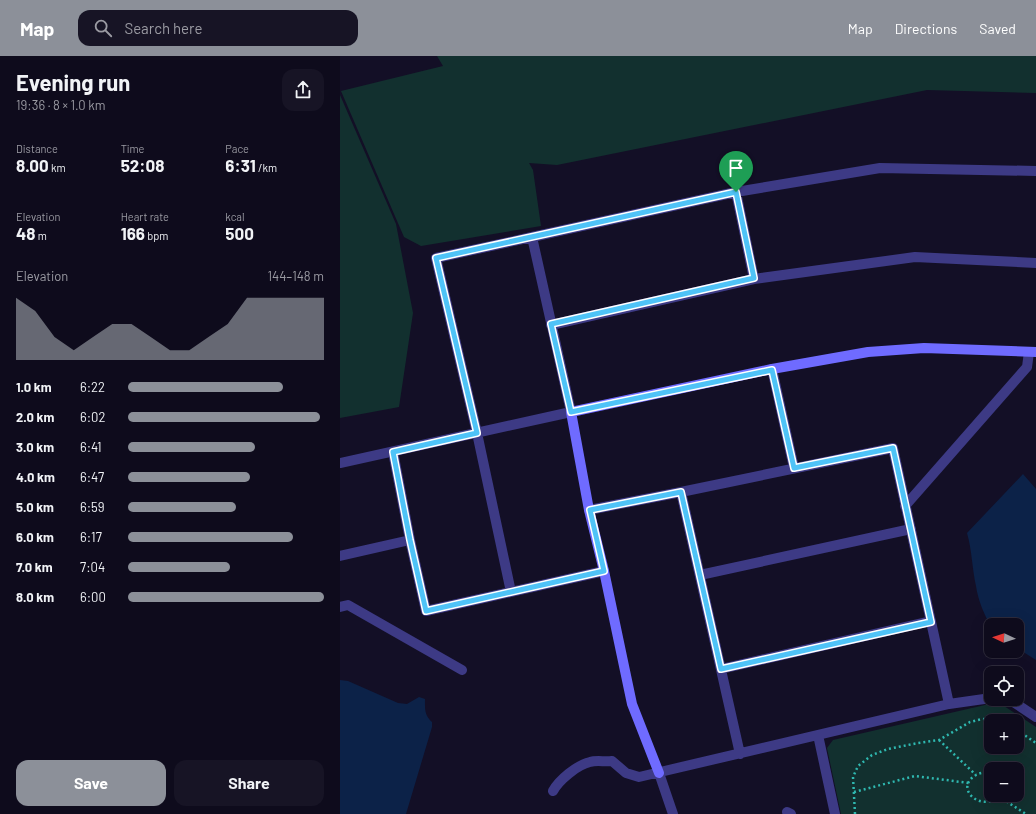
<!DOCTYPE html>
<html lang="en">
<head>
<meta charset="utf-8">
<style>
	body { margin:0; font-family:Barlow,sans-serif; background:#171425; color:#f1f3f6; height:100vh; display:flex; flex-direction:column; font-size:15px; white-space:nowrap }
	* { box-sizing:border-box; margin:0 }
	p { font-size:13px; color:#9b9ba3 }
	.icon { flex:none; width:22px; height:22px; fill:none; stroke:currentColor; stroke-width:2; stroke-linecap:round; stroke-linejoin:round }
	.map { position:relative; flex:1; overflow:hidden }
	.panel { display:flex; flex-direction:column; background:#0e0b1c; width:340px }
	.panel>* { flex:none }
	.needle { width:26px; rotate:274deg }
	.buttons { position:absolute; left:644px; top:562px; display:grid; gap:8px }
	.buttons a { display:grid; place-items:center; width:40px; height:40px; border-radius:8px; background:#0e0b1c; box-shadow:0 4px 16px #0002,0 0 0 1px #2e2b3b; font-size:20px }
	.pin { position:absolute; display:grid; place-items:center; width:34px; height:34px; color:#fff; margin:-41px -17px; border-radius:50% 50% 50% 0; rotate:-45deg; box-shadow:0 0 4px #0007 }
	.pin .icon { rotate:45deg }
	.round { display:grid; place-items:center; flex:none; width:42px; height:42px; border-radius:12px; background:#171425 }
	.summary { display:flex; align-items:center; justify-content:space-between; height:68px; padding:0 16px }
	h1 { font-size:22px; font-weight:700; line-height:30px }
	.metrics { display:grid; grid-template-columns:repeat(3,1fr); gap:6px; height:68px; padding:4px 16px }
	.metrics div { display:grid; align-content:center }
	.metrics b { font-size:17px; font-weight:700 }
	.metrics small { font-size:11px; font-weight:400 }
	.metrics p { font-size:11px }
	.chart { height:112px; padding:8px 16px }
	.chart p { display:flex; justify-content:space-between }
	.chart svg { width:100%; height:72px; margin-top:4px; fill:#8c9099; opacity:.7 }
	.action { display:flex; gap:8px; margin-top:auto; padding:8px 16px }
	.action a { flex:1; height:46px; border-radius:12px; background:#8c9099; color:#fff; font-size:16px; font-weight:700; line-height:46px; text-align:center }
	.action a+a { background:#171425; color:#f1f3f6 }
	ul { padding:0 16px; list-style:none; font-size:13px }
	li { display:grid; grid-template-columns:64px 48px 1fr; align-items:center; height:30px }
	li i { height:10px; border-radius:5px; background:#8c9099 }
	header { display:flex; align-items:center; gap:24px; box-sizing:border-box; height:56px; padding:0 20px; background:#8c9099; color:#fff }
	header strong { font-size:19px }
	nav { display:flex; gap:22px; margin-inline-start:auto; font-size:14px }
	.search { width:280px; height:36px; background:#171425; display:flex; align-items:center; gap:10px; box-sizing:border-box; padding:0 14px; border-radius:12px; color:#9b9ba3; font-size:15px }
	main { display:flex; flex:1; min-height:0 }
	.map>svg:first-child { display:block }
	.green { fill:#12302f; fill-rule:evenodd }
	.water { fill:#0c2248 }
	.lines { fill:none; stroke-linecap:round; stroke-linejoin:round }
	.path { stroke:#2fb8b0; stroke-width:2.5; stroke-dasharray:2 3; stroke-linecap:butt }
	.street { stroke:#3d3a85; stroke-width:10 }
	.secondary { stroke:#6f6bff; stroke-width:10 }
	.route-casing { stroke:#fff; stroke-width:8 }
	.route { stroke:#4fc3f7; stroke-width:5 }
</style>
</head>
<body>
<header>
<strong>Map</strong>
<div class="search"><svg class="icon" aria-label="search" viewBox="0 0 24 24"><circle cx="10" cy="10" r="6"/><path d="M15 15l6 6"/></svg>Search here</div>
<nav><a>Map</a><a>Directions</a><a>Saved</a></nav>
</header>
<main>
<section class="panel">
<div class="summary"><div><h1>Evening run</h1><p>19:36 · 8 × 1.0 km</p></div><a class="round"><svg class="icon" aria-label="share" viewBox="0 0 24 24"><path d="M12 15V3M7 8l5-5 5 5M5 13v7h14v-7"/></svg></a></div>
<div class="metrics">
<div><p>Distance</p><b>8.00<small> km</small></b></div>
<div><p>Time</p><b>52:08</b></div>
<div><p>Pace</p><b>6:31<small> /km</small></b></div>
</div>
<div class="metrics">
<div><p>Elevation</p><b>48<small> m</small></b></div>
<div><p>Heart rate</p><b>166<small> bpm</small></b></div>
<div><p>kcal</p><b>500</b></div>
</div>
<div class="chart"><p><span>Elevation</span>144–148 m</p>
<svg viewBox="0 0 160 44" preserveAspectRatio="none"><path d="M0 44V6L10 14L20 30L30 38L40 30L50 22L60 22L70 30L80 38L90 38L100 30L110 22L120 6L130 6L140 6L150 6L160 6V44z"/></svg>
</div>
<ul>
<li><b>1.0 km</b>6:22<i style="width:79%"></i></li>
<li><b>2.0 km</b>6:02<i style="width:98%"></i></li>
<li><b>3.0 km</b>6:41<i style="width:65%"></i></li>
<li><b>4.0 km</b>6:47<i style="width:62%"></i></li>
<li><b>5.0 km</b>6:59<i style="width:55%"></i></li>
<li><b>6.0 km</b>6:17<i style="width:84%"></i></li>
<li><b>7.0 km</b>7:04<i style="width:52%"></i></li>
<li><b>8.0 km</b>6:00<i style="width:100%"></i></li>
</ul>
<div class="action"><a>Save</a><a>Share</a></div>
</section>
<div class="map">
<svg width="696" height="758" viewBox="0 0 696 758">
	<rect width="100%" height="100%" fill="#130f26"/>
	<path class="green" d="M97,0H696V37L587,34L217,109L189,107L193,114L201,170L81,190L64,181L1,35L103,10Z
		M0,39L56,168L73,257L59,351L0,362Z
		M658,646L696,671V758H501L487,692L493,684ZM651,665H677V691H651ZM651,713H677V739H651Z"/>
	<path class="water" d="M683,418L696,433V604L677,592V569H651V571C644,558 638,544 636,530C632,512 632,494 627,477Z
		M0,624L8,625L58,647L67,648L79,641L85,643C85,652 84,659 92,666V671L66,758H0Z"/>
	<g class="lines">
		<path class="path" d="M677,674L696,687
			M599,684L636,719
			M651,718C646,716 641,716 636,719C612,733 644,758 659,739
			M514,736L575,720L629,727
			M658,740L686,758
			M515,758L513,721L518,710L532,699L548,693L578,687L599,684L630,666L642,663L660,664L663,665"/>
		<path class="street" d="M396,136L414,223L575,201L696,207
			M211,269L414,223
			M432,313L454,412
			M53,396L70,484
			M0,407L231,356L192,181L396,136L540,112L696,115
			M341,436L400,698
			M565,450L687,311L689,296
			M249,454L341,436L553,392L609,648
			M0,500L70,484L86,555L264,515
			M360,519L571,473
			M171,536L137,377L96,202L192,181
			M0,551L8,549L122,614
			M381,613L591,565
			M669,643L696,661
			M478,679L495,758
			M319,717L333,758
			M213,735C219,724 237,709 250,706C256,704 265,706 272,705L286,717L299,721L609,648L651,642
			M447,756L451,758"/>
		<path class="secondary" d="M319,717L292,648L264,515L249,454L231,356L432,313L528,296L584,292L696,296"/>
	</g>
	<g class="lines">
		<defs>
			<path id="route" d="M396,136L414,222L211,268L231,356L432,314L454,412L553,392L591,566L381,613L341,436L250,454L264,515L86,555L70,484L53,396L137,377L96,202Z"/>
		</defs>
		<use href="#route" class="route-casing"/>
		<use href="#route" class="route"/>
	</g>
</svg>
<div class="buttons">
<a><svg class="needle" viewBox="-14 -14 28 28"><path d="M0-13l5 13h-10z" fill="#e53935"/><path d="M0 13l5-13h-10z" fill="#9b9ba3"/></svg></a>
<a><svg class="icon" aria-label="locate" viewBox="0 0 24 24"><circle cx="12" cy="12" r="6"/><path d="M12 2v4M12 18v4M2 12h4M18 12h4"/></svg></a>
<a>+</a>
<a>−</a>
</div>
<div class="pin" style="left:396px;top:136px;background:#1e9e55"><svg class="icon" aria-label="arrive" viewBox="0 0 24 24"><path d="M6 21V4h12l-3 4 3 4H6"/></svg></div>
</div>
</main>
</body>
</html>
